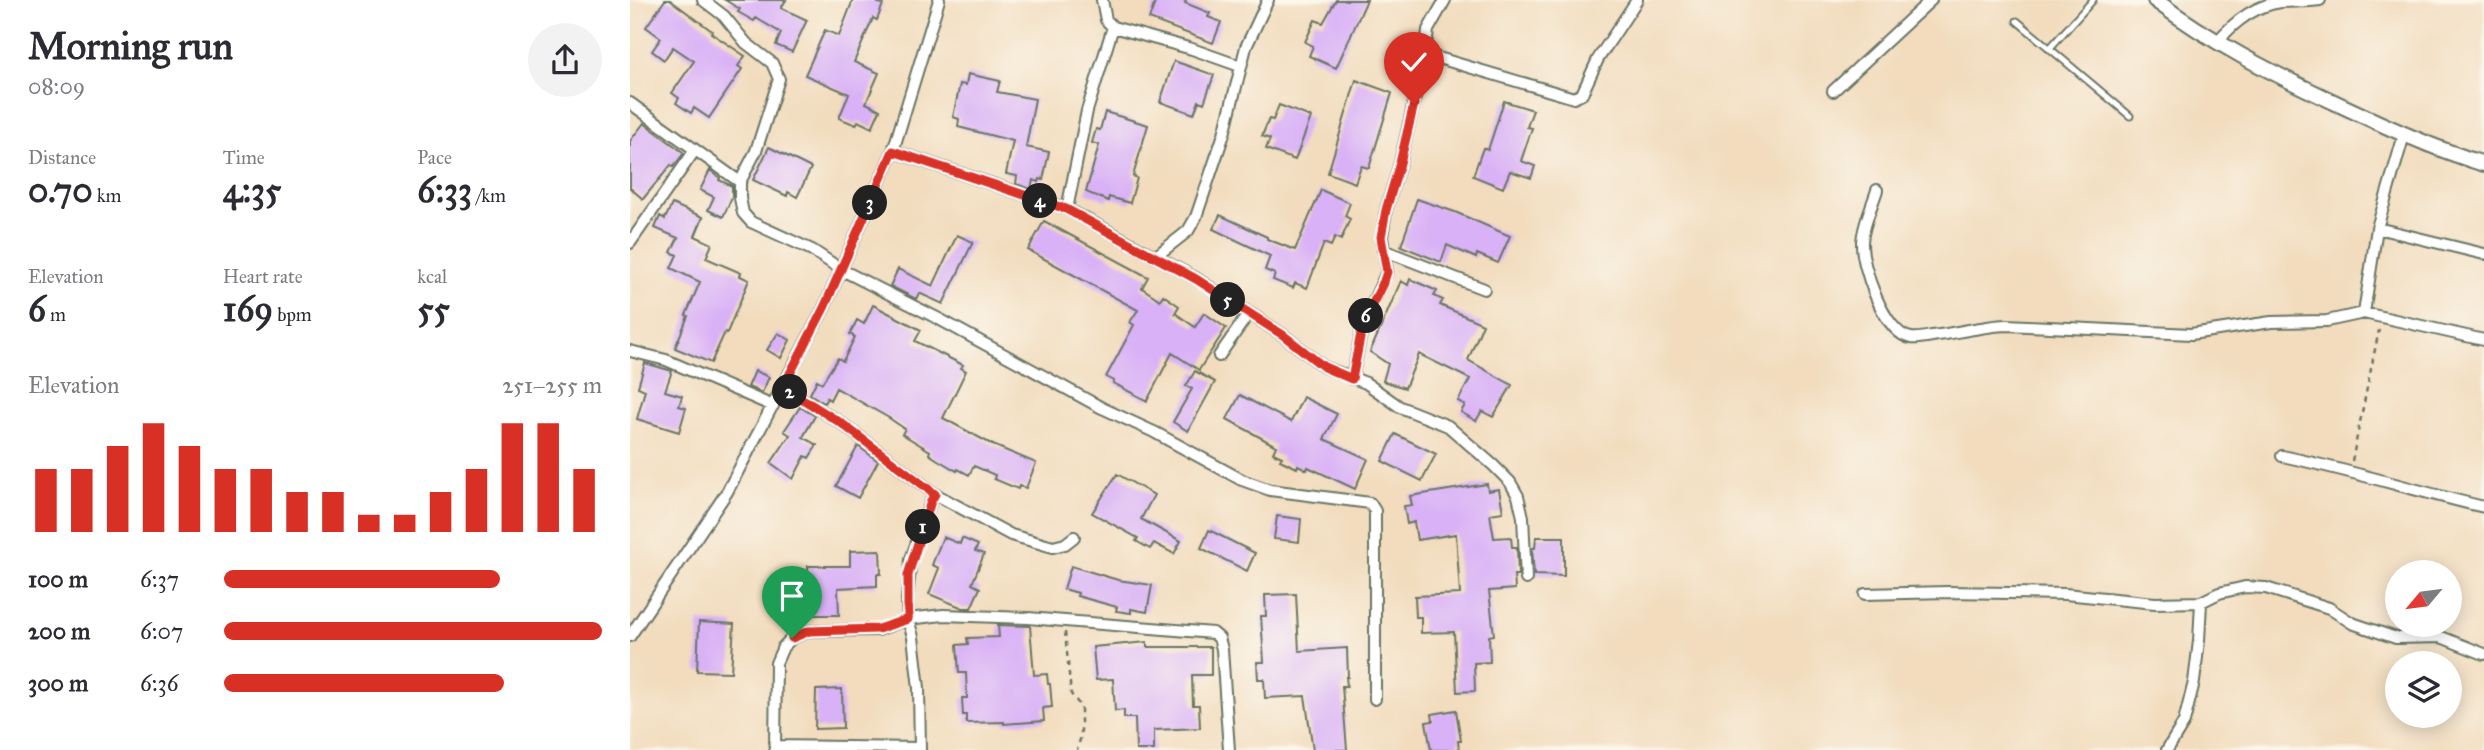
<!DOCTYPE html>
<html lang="en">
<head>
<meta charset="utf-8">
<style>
	body { margin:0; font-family:"IM FELL Great Primer",serif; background:#f2f2f3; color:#2b2b33; height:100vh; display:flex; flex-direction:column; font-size:26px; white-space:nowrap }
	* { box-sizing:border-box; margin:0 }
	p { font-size:23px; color:#7c7c81 }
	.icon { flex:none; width:38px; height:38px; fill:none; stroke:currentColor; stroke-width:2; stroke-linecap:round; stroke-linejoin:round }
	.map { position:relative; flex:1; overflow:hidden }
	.side { display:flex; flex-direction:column; background:#fff; width:630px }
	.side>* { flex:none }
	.needle { width:46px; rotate:241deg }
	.fabs { position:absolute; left:1755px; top:560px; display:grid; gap:14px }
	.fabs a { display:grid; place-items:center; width:77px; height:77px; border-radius:50%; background:#fff; box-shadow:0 4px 18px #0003; font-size:35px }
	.pin { position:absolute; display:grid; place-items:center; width:60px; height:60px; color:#fff; margin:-72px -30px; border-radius:50% 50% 50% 0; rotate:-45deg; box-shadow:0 0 7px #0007 }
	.pin .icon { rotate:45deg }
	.km { position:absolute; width:35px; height:35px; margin:-18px; border-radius:50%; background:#222; color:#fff; font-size:19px; line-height:35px; text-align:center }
	.round { display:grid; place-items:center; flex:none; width:74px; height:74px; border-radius:37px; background:#f2f2f3 }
	.summary { display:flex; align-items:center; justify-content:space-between; height:119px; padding:0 28px }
	h1 { font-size:38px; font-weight:800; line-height:52px }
	.figures { display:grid; grid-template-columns:repeat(3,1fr); gap:10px; height:119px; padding:7px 28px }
	.figures div { display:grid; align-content:center }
	.figures b { font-size:35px; font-weight:800 }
	.figures small { font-size:19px; font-weight:400 }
	.figures p { font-size:19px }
	.chart { height:196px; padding:14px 28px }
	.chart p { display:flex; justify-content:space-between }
	.chart svg { width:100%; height:126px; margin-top:7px; stroke:#d93025; stroke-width:6 }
	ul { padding:0 28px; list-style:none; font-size:23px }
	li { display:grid; grid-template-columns:112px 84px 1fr; align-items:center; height:52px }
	li i { height:18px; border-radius:9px; background:#d93025 }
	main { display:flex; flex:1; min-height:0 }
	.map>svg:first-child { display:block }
	.building { fill:#d9b1f6 }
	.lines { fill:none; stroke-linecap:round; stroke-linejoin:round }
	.service-casing { stroke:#697564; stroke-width:9 }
	.minor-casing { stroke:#697564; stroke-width:14 }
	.tertiary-casing { stroke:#697564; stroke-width:18 }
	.path { stroke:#697564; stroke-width:2.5; stroke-dasharray:5 5; stroke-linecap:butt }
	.service { stroke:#fff; stroke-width:5 }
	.minor { stroke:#fff; stroke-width:10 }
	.tertiary { stroke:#fff; stroke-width:14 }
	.route-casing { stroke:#fff; stroke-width:14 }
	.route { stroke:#d93025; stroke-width:9 }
</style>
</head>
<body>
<main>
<section class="side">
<div class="summary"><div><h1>Morning run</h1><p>08:09</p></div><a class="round"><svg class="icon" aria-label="share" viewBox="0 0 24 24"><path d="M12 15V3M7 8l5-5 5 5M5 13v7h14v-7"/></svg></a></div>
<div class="figures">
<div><p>Distance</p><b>0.70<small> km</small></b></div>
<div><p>Time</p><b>4:35</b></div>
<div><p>Pace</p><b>6:33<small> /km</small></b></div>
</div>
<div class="figures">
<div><p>Elevation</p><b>6<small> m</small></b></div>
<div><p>Heart rate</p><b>169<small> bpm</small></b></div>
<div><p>kcal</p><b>55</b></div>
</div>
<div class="chart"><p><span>Elevation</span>251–255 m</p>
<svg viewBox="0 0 160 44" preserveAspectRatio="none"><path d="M5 44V22M15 44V22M25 44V14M35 44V6M45 44V14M55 44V22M65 44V22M75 44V30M85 44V30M95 44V38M105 44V38M115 44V30M125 44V22M135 44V6M145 44V6M155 44V22"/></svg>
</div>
<ul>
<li><b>100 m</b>6:37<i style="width:73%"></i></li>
<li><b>200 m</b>6:07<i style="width:100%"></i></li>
<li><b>300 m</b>6:36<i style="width:74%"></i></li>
</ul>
</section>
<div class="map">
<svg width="1854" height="750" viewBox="0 0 1854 750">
	<rect width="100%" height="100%" fill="#fbf7ec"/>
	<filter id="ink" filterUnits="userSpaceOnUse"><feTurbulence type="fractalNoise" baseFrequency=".0143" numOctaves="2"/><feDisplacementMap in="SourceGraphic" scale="14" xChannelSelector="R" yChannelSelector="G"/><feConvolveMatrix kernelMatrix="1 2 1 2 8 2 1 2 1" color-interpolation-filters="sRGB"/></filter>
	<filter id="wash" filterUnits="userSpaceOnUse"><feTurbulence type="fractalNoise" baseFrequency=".00686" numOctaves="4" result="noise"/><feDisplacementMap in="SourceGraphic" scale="28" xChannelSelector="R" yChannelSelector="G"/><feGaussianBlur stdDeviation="1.57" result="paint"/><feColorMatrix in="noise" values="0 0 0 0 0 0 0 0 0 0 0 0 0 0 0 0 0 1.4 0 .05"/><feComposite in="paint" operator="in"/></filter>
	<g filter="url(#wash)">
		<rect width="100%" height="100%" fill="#f2dcbd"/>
		<g id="blocks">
			<path class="building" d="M35,0H40L82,31L81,33L115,56L108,66L112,69L79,118L64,108L61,113L46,103L49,98L42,93L64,61L43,47L34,60L22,51L31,38L16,27Z
				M95,0H156L151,8L177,20L162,52L146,45L151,33L126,18L124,21L108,12L110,9Z
				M223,0H249L248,3L253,4L247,20L243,18L224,62L249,73L236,103L250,110L242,128L228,121L226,125L209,118L219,94L175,75L195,30L209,36Z
				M526,0H556L555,3L580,13L578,17L591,22L583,43L519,19Z
				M706,0H737L706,68L679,56L683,46L675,42L685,20L693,23Z
				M544,61L584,75L574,103L569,101L564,114L530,102Z
				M338,74L370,81L367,92L405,99L396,147L419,152L413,180L410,179L409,182L403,180L401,189L386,184L387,176L376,174L383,141L328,127L329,119L323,117L330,84L336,85Z
				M726,80L762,93L739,168L731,166L725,183L698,173Z
				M874,101L903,110L897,127L902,128L891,161L905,166L901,178L880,171L873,188L843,176L853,148L858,150Z
				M649,105L681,117L665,160L636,149L640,139L632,136L639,119L643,120Z
				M475,112L518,125L503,176L507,178L500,203L479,197L478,201L456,192L469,145L462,143L466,129L470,130Z
				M14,123L54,153L43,167L41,165L13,199L0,188V141Z
				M139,147L181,168L167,197L158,192L157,196L123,180Z
				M80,170L90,178L89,180L102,186V197L93,217L78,210L84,197L70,190Z
				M691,190L720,203L715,216L720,219L711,240L705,237L701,246L694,243L677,288L665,283L663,288L643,280L645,274L635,270L640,256L583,229L590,215L637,237V239L665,250Z
				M787,199L825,212L880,236L868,263L847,254L846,258L817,245L811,262L771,246Z
				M42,204L73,217L65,236L82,244L76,258L111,273L110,276L119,280L97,333L95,332L81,363L45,348L58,316L56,315L70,282L41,268L47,255L41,252L48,238L25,228L30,216L35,219Z
				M414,221L518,277L512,288L530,300L533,295L549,306L545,313L565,327L574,313L596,328L569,370L542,353L517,401L483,383L484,381L476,377L504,325L500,322L508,310L398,250Z
				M327,235L343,242L313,304L289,293L286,299L260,286L268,269L303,286Z
				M780,279L807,291L804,296L813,300L810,305L853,324L838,360L882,385L863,417L852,411L846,421L831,412L835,405L828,401L840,379L789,354L775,388L753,381L758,364L740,352L771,281L778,285Z
				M243,305L291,330L285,341L333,365L331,368L336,371L313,418L363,445L406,463L396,488L389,486L388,489L364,479L365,475L344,466L339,475L328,469L327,471L308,460L299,454L300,451L272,434L275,429L259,418L206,388L200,400L197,398L194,403L180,394L187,380L192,383L208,358L213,361L225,337L220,334L227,320L234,324Z
				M148,333L160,340L151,358L137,350Z
				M15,363L42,371L35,391L52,396L49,406L56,408L49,432L7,419L15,390L8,387Z
				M125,371L139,377L132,393L118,387Z
				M565,371L585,382L558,431L543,422L562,389L556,386Z
				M610,395L661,422L673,397L707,414L694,439L738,459L725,489L678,467L677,470L668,465L667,468L650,460L652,457L643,453L646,446L597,419Z
				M170,407L185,416L173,437L187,445L179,458L175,456L163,479L141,463L160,435L154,431Z
				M765,434L806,454L792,481L752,461Z
				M228,446L248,461L228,498L206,486Z
				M487,474L524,495L511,519L551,541L544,554L524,543L520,549L506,541L508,538L462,513Z
				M857,484L858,491L869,489L873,512L860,514L864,538L881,537L882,547H887L888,575H884L885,589L859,591L864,635L859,636L860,662L844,663L845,691L827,692L824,632L791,633V617H786L785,596L830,594L826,534L787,540L784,522L777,524L774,506L782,505L780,496Z
				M647,516L671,519L669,542L644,539Z
				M579,530L625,553L617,571L571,548Z
				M313,537L330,544L332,538L348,545L345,551L354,554L342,584L350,588L341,608H333L299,594L309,568L302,565Z
				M906,537H934V576L904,575L902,548H905Z
				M250,550L251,574H247V586L208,588L209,615H171L170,585H179L178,566H220V551Z
				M441,566L488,580L522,585L517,612L501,609V613L486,611L487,607L447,596L448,593L434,589Z
				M666,594L669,651L717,648L718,677H716L717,686H712L717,750H683L675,696L635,698L634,679H628L627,662H634L631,616H636L635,595Z
				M69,622L104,624L101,672L67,671Z
				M368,625L400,626L404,675L417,674L418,684H420L422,707L413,708L414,721L374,724V722L336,723V715H333L332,698H337L336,673H329L327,645L338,644L337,638L369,637Z
				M517,642V647H581V675H562L563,705H569L570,728L524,730V750H506L505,718H494V710L485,711L483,679L466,680L463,647Z
				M212,689L213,728L185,729L186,690Z
				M826,710L831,741H828L829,750H801L796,722L803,721L802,714Z"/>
		</g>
	</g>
	<g filter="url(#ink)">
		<use href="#blocks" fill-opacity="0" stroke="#697564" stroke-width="2"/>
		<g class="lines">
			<defs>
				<path id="service" d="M1387,21L1500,116
					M1419,49L1463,0"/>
				<path id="minor" d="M73,0L94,16L116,43L142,63L149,79L126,151L110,182V198L113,213L121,222L182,250L212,270L309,319L472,408L524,432L612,480L640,490L740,503L745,511V699
					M472,0L476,20L483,27L562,49L610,66
					M1586,43C1602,24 1625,5 1651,2C1664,1 1676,2 1690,0
					M795,54L944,98L952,94L968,59L1007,0
					M1203,91L1301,0
					M0,103L110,182
					M263,151L437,209L567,279L619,313
					M1247,190C1242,206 1233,225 1232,242C1231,265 1254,334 1281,338C1287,339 1296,337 1302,336C1328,333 1352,326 1377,325L1561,334L1641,322L1697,321L1734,313L1854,340
					M437,209L457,111L483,27
					M1747,228L1854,254
					M0,243L65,150
					M753,250L854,289
					M525,257L558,231L566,217L594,134L616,47L638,0
					M1734,313L1747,228L1774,135
					M0,351L36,360L143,406
					M589,356L619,313L653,335L694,367L736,383L770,407L818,426L863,465L880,482L888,496L893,517L896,579
					M722,379L733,323L757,272L752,237L756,210L770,163L795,54L798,30L815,0
					M153,387L211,423L305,494L381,535L423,547L435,544L444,537
					M1652,456C1720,470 1786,491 1854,507
					M1235,594L1317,592L1435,594L1525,603L1571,602L1589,593L1615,587L1636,588L1699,608L1722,623L1766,638L1811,637L1854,654
					M0,636L97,492L194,308L263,151L309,0
					M146,746L290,748
					M145,750L146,663L153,647L162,638L179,631L248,630L278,619L313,615L398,618L583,633L589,638L592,649L599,750
					M290,750L289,688L283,637L278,619L277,599L281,559L301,501L305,494
					M1537,750L1554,722L1564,682L1569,641L1571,602"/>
				<path id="tertiary" d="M1525,0C1582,43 1642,73 1706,103C1755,126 1802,148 1854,164"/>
			</defs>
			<use href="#service" class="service-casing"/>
			<use href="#minor" class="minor-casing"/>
			<use href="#tertiary" class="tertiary-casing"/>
			<path class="path" d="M1722,461L1749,330
				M435,632L441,694L451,707V736L447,750"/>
			<use href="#service" class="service"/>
			<use href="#minor" class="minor"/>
			<use href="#tertiary" class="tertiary"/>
		</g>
	</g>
	<g class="lines" filter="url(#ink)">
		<defs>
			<path id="route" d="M162,638L179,631L248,629L278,619V575L301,501L305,494L211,423L153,387L194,308L263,151L436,209L566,279L653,335L694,367L722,379L733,323L754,281L757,272L751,237L756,210L770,163L784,104"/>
		</defs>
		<use href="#route" class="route-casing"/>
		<use href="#route" class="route"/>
	</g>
</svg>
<div class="fabs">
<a><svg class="needle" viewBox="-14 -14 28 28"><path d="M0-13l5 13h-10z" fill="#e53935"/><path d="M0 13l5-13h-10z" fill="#7c7c81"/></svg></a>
<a><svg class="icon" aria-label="layers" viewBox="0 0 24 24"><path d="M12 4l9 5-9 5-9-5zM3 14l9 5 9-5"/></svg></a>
</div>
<div class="pin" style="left:162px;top:638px;background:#1e9e55"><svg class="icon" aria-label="arrive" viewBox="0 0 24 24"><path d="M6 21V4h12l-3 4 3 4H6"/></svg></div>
<div class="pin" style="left:784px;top:104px;background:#d93025"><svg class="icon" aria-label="check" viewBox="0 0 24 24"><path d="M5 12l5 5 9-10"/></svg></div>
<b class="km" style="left:293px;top:527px">1</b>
<b class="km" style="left:160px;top:392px">2</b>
<b class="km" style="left:240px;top:203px">3</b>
<b class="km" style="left:410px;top:201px">4</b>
<b class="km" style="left:598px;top:300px">5</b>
<b class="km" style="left:736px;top:316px">6</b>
</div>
</main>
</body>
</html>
